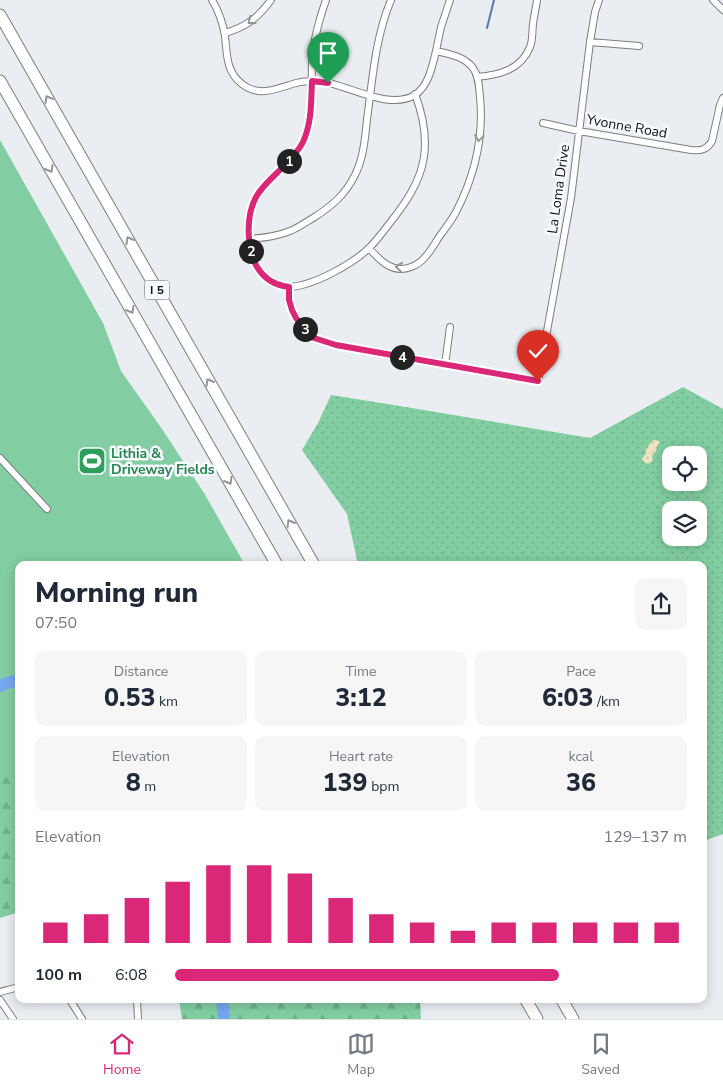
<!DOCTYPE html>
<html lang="en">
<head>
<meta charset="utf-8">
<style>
	body { margin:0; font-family:"Nunito Sans",sans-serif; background:#f6f6f7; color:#1f2937; height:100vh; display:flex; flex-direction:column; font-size:19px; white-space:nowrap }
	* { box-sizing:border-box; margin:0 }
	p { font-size:16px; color:#747a83 }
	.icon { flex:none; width:28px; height:28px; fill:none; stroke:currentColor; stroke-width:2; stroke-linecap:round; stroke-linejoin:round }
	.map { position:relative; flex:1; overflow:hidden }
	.sheet { position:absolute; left:15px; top:561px; width:692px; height:442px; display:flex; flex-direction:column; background:#fff; border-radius:10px; box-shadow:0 2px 12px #0003 }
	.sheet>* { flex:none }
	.buttons { position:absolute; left:662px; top:446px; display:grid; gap:10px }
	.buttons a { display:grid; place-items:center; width:45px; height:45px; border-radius:10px; background:#fff; box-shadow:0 2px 12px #0003; font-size:25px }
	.pin { position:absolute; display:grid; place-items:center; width:42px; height:42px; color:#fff; margin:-51px -21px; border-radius:50% 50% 50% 0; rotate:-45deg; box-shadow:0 0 5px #0007 }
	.pin .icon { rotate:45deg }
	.km { position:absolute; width:25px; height:25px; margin:-12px; border-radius:50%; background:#222; color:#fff; font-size:14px; line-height:25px; text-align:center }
	.round { display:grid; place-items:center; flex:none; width:52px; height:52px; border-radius:10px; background:#f6f6f7 }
	.head { display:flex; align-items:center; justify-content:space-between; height:85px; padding:0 20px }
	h1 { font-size:28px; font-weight:800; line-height:38px }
	.figures { display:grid; grid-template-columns:repeat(3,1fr); gap:8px; height:85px; padding:5px 20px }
	.figures div { display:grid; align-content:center; border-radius:10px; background:#f6f6f7; text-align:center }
	.figures b { font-size:25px; font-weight:800 }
	.figures small { font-size:14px; font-weight:400 }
	.figures p { font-size:14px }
	.chart { height:140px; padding:10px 20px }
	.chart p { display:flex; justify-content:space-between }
	.chart svg { width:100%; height:90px; margin-top:5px; stroke:#db2777; stroke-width:6 }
	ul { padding:0 20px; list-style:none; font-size:16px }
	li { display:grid; grid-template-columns:80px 60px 1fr; align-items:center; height:38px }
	li i { height:12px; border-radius:6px; background:#db2777 }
	.tabs { display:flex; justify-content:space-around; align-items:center; height:70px; border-top:1px solid #e0e1e3; background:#fff; font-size:14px; color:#747a83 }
	.tabs a { display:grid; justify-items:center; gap:2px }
	.tabs .active { color:#db2777 }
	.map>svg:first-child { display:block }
	.grass { fill:url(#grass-dots); fill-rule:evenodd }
	.forest { fill:url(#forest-firs) }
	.sand { fill:url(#sand-dots) }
	.pitch { fill:#82cea2 }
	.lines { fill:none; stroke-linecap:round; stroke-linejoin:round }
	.stream { stroke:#577bae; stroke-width:2 }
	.river { stroke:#75a7ef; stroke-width:12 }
	.street-casing { stroke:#7b7e82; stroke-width:8 }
	.highway-casing { stroke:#7b7e82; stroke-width:13 }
	.street { stroke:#fff; stroke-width:6 }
	.highway { stroke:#fff; stroke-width:11 }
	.oneway { stroke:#949596 }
	.route-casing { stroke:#fff; stroke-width:10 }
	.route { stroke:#db2777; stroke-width:6 }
	.labels { text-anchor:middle; stroke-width:5; stroke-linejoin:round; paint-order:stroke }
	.shield { fill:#f7fbff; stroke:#57595b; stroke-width:1 }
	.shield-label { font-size:12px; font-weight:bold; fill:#121315 }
	.street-label { font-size:14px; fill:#121315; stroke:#f7fbff }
	.leisure-label { font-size:14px; font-weight:bold; fill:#27864d; stroke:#f7fbff; text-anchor:start }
</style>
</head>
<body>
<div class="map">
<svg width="723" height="1019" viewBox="0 0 723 1019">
	<defs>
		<pattern id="grass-dots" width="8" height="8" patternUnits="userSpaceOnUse" patternTransform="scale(1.25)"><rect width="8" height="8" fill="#82cea2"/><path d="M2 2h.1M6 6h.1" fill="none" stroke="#6fb08b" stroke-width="1.8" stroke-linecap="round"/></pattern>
		<pattern id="forest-firs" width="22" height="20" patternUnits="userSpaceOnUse" patternTransform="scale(1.25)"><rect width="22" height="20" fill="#82cea2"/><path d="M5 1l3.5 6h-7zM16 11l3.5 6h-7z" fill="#6fb08b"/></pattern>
		<pattern id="sand-dots" width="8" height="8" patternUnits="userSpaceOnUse" patternTransform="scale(1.25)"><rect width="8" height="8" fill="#ede3be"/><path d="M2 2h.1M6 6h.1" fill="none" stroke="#cac2a2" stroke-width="1.8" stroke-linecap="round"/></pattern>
	</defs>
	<rect width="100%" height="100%" fill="#eaedf1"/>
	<path class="grass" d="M683,387L723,409V834L704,841V565H358L347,514L302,450L318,423L331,395L406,407L590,438ZM671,455H699V482H671ZM671,510H699V538H671Z"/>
	<path class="forest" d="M19,666V912L0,918V673Z
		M179,1000H420L421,1019H182Z"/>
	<path class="sand" d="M654,440L659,441L660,442L657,446L656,451L652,456L653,460C651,463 648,465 644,462L642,459L646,453V449C649,446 650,442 654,440Z"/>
	<path class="pitch" d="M0,140L103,323L121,371L162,429L204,493L245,565H19V762L0,759Z"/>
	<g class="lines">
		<path class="stream" d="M487,28L494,0"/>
		<path class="river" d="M0,686L7,683L19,680
			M222,1000L224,1019"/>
		<defs>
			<path id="street" d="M212,0C218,10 223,24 225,36C227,54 226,72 242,84C259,98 278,88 296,83C303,81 311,81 319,81C347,84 388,111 415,95C429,85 432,67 436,51C449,54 464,56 473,68C479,76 479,87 480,97C484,137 474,177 456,212C451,221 445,229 439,237C432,248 424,263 411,267C393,274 380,261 369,248
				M326,0C319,20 313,41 312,63C311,89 314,117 303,141C299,151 292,158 285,165C266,184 251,196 249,225C248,237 250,251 255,262C261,276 273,287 289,287C313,286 353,264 370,247C377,240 383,232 389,224C405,204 420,183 424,157C427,135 423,115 415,94
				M713,0L723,10
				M225,33C246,27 258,18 271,0
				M590,42L639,46
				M436,51L441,27L450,0
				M477,77C499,75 521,70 530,47C533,40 532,32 533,24C534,16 536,8 537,0
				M543,123L579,131L691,150C700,151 707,150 712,141L720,105L723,98
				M249,239C263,238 278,236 290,231C298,228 306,222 313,218C332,206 345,195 355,175C365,155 365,133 368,112C373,74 376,36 391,0
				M289,287V299L292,310L296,319L311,337L336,345L538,381L571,198L590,42L595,12L599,0
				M445,365L450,327
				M0,458L47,509
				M0,992L19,987
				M0,1000L13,1019
				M70,1000L82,1019
				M137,1000L138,1019"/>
			<path id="highway" d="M0,15L314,565
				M0,81L277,565
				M526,1000L537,1019
				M562,1000L573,1019"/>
		</defs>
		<use href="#street" class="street-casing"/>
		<use href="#highway" class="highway-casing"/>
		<use href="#street" class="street"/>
		<use href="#highway" class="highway"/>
	</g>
	<defs><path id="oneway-chevron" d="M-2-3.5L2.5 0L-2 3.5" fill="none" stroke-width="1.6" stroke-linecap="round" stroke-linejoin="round" transform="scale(1.25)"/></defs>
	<g class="oneway">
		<use href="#oneway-chevron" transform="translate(251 21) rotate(143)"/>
		<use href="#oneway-chevron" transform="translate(48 99) rotate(-120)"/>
		<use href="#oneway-chevron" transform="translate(479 138) rotate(98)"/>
		<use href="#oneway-chevron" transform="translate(50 169) rotate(60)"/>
		<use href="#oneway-chevron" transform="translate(129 240) rotate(-120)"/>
		<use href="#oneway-chevron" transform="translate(399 267) rotate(-174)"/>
		<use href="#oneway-chevron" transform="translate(131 310) rotate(60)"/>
		<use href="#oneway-chevron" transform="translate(209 382) rotate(-120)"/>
		<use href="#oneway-chevron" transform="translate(229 481) rotate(60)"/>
		<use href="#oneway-chevron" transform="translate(290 523) rotate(-120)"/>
	</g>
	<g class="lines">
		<defs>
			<path id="route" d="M328,83L312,81C311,102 312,122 303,142C298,152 290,160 282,168C273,177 262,186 256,197C246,216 247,241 254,261C261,277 272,285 289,287V300L292,310L296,318L311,337L336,345L538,381"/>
		</defs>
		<use href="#route" class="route-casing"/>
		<use href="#route" class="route"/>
	</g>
	<defs>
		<symbol id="stadium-square" viewBox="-11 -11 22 22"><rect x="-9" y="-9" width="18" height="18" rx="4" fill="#2e9e5b" stroke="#f7fbff"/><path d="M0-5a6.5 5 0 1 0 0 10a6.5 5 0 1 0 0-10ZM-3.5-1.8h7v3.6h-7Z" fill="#fff"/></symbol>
	</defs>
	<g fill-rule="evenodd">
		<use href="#stadium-square" x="76" y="445" width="32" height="32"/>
	</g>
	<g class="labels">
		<rect class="shield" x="144.5" y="280.5" width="25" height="19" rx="4"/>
		<g class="shield-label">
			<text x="157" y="294">I 5</text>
		</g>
		<g class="street-label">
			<text transform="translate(627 126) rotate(10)" y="5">Yvonne Road</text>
			<text transform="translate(558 189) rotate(-82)" y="5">La Loma Drive</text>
		</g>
		<g class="leisure-label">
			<text x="111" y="458">Lithia &amp;<tspan x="111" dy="16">Driveway Fields</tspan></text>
		</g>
	</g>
</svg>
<div class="buttons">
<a><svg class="icon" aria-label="locate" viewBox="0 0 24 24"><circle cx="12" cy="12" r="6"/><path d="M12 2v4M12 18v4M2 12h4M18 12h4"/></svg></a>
<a><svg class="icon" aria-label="layers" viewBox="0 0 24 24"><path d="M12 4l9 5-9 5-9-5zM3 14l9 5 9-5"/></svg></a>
</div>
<div class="pin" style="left:328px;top:83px;background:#1e9e55"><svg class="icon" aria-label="arrive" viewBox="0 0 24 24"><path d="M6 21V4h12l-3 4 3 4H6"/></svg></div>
<div class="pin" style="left:538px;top:381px;background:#d93025"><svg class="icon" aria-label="check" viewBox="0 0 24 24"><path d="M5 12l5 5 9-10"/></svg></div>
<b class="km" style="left:289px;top:161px">1</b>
<b class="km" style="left:251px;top:251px">2</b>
<b class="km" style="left:305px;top:329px">3</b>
<b class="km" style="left:402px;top:357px">4</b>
<section class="sheet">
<div class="head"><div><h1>Morning run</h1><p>07:50</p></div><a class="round"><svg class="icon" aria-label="share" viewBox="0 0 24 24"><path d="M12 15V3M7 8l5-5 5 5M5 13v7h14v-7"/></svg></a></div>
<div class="figures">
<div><p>Distance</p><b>0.53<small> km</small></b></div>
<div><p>Time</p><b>3:12</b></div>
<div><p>Pace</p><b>6:03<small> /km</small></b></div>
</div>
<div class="figures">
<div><p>Elevation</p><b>8<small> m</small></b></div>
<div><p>Heart rate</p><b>139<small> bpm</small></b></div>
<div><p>kcal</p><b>36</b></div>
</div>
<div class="chart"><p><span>Elevation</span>129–137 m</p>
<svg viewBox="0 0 160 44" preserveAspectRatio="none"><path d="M5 44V34M15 44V30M25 44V22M35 44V14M45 44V6M55 44V6M65 44V10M75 44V22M85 44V30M95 44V34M105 44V38M115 44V34M125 44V34M135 44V34M145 44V34M155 44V34"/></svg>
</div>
<ul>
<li><b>100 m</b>6:08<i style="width:75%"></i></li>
</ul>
</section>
</div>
<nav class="tabs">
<a class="active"><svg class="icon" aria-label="home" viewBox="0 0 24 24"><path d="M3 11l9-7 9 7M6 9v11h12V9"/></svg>Home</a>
<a><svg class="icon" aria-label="map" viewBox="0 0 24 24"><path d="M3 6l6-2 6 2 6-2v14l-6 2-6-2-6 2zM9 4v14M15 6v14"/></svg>Map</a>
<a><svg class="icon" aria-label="saved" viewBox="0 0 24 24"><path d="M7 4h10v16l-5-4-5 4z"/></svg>Saved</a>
</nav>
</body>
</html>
